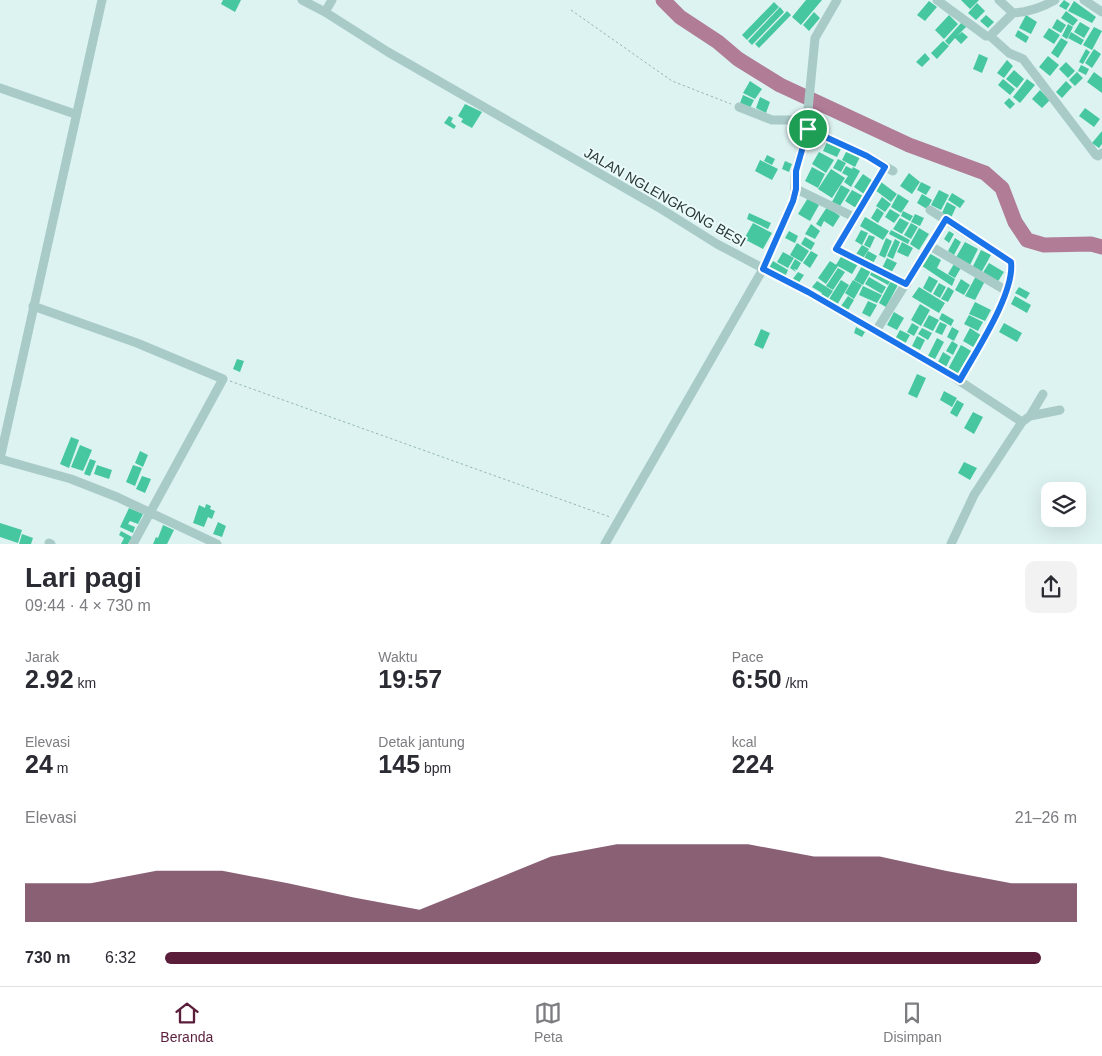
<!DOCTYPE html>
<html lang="id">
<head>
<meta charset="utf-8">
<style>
	body { margin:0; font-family:Arial,sans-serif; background:#f2f2f3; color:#2b2b33; height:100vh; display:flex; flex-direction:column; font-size:19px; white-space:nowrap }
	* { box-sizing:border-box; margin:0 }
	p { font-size:16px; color:#7c7c81 }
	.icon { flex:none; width:28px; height:28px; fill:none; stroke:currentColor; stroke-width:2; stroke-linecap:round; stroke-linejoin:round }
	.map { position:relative; height:544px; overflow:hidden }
	.side { display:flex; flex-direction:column; background:#fff; flex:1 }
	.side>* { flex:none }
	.tools { position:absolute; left:1041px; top:482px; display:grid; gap:10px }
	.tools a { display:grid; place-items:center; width:45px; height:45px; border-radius:10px; background:#fff; box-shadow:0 5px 20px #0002; font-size:25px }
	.pin { position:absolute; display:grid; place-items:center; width:42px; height:42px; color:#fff; margin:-21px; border:2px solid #fff; border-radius:50%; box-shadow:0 1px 5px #0007 }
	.round { display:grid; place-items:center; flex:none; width:52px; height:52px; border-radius:10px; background:#f2f2f3 }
	.head { display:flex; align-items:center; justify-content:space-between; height:85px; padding:0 25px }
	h1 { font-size:28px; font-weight:700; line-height:38px }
	.stats { display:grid; grid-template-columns:repeat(3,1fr); gap:8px; height:85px; padding:5px 25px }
	.stats div { display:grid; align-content:center }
	.stats b { font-size:25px; font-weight:700 }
	.stats small { font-size:14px; font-weight:400 }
	.stats p { font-size:14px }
	.chart { height:140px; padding:10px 25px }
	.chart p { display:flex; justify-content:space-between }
	.chart svg { width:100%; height:90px; margin-top:5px; fill:#5a1e3b; opacity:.7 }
	ul { padding:0 25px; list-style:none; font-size:16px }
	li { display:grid; grid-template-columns:80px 60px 1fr; align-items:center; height:38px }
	li i { height:12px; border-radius:6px; background:#5a1e3b }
	.menu { display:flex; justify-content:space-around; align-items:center; height:70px; border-top:1px solid #e1e1e2; background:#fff; font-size:14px; color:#7c7c81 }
	.menu a { display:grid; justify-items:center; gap:2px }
	.menu .on { color:#5a1e3b }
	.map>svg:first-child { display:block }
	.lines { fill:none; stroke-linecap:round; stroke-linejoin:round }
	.river { stroke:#b07c96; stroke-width:15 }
	.building { fill:#47c7a0 }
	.path { stroke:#93b7b3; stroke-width:1; stroke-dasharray:2.5 2.5; stroke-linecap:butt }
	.minor { stroke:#a9cbc8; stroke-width:9 }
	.route-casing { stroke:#fff; stroke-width:10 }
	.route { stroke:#1a73e8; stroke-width:6 }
	.labels { text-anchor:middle; stroke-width:4; stroke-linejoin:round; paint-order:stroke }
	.street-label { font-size:14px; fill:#293835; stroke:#eafafa }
</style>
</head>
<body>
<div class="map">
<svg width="1102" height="544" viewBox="0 0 1102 544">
	<rect width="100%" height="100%" fill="#ddf3f2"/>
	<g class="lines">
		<path class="river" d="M663,0L680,17L718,42L738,59L780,85L909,145L985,173L1002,188L1015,222L1027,240L1044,245L1091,244L1102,247"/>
	</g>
	<path class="building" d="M223,0H241L235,12L221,4Z
		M806,0H822L801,25L792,17Z
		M961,0H979L970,9Z
		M1064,0L1070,4L1066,10L1059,6Z
		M929,1L937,7L925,21L917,15Z
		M1074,1L1096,17L1092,23L1068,11Z
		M774,2L779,7L747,40L742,35Z
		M977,3L985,11L976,20L968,13Z
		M780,7L784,12L752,45L748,41Z
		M787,11L791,15L759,48L755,44Z
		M1066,11L1078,20L1073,26L1061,18Z
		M814,12L820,18L809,31L803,25Z
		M949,15L958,24L944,39L935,30Z
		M986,15L994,22L988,28L980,21Z
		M1026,15L1037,22L1031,34L1019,28Z
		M1057,19L1066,25L1061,33L1052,28Z
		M962,22L967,26L957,36L962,32L968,37L961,44L955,38L949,45L945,41Z
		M1080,22L1090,28L1084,38L1074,32Z
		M1068,24L1073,27L1067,39L1062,36Z
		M1094,27L1102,31L1092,50L1083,45Z
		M1049,28L1060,35L1054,44L1043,37Z
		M1018,30L1029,37L1026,43L1015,36Z
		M1071,32L1084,40L1081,45L1068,38Z
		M1061,38L1068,42L1058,58L1051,53Z
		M943,41L949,46L937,59L931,53Z
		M1086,49L1090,52L1083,64L1079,62Z
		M1094,49L1101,54L1092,68L1085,63Z
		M925,53L930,59L922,67L916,62Z
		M979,54L988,58L982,73L973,69Z
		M1048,56L1059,65L1050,76L1039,67Z
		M1007,60L1013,66L1004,78L997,73Z
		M1066,62L1075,71L1068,78L1059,69Z
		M1081,65L1089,69L1086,75L1078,71Z
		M1014,70L1024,79L1017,88L1006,79Z
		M1077,72L1083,78L1075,86L1069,80Z
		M1094,72L1102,78V93L1087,82Z
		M1003,79L1015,89L1010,95L998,85Z
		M1027,79L1035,85L1020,103L1013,97Z
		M750,81L762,89L755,99L743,93Z
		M1066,81L1072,87L1062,98L1056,92Z
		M1040,90L1050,100L1042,108L1032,99Z
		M743,95L754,100L750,108L740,103Z
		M760,97L770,102L766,113L756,108Z
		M1009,98L1015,104L1010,109L1004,103Z
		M465,104L482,112L472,128L461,122L463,119L458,116Z
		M1085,108L1100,119L1094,127L1079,116Z
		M449,116L453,118L451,122L456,126L454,129L444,123Z
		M1102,131V144L1099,148L1092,143Z
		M828,140L842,147L837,157L823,151Z
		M848,148L861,155L855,167L842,160Z
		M819,152L834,160L826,173L812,164Z
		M767,155L775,159L772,165L764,161Z
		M838,159L846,163L841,172L833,168Z
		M760,160L778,169L772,180L755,171Z
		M785,161L792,164L789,172L782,169Z
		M846,166L852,169L853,167L860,171L851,187L844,182L848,176L842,173Z
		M812,167L825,174L818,188L805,181Z
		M831,169L845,178L832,198L818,189Z
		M909,173L920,182L912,194L900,186Z
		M863,174L873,181L864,194L854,187Z
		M881,182L897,194L891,202L875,190Z
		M921,182L931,187L926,195L917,190Z
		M841,185L850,190L840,206L832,202Z
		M852,190L863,196L856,208L845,201Z
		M939,190L949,195L941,210L931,205Z
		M952,193L965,201L960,208L948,200Z
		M898,194L909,201L901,213L891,207Z
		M922,194L932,200L927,209L917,203Z
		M882,197L891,204L885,212L876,206Z
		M808,198L819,205L810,221L798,214Z
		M947,202L956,207L951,218L942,213Z
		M827,207L840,216L833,227L824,221L821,227L816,224Z
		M877,208L884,213L878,223L871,218Z
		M890,209L900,215L894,223L885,217Z
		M903,211L913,216L910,221L901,216Z
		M749,213L771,223L768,229L747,219Z
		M915,214L924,218L920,226L911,222Z
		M865,217L889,231L883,240L860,226Z
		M900,218L909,223L902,234L893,229Z
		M753,223L772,233L763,249L744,239Z
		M911,223L918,227L911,239L904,235Z
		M811,224L820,231L815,239L805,234Z
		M919,228L929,234L919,250L910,244Z
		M861,230L868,233L862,245L855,241Z
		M891,230L910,240L908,244L889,234Z
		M789,231L798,236L795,243L785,238Z
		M949,231L954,234L949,243L944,239Z
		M869,235L875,237L870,248L864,245Z
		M805,237L815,243L811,250L801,244Z
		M886,238L892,241L885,258L879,255Z
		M955,238L961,242L954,255L948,251Z
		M895,239L900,242L893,259L887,256Z
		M902,242L913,248L908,257L897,252Z
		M965,242L978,249L969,267L955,259Z
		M797,243L809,251L802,262L790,255Z
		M862,245L869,249L862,260L855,256Z
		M981,250L991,255L981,273L972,268Z
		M811,251L818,255L810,268L803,263Z
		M868,251L877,256L872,265L863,260Z
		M783,252L794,258L788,268L777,262Z
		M929,253L941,260L937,268L955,279L952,286L922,266Z
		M842,255L858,264L852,274L836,265Z
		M887,258L897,263L891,273L882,268Z
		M795,259L801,263L797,270L794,269L796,272L790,268Z
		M773,261L788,270L785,277L769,268Z
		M830,261L838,266L826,284L818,278Z
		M955,262L962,266L955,278L948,274Z
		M989,263L1004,272L997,283L982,274Z
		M863,264L872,269L863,285L854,280Z
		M838,268L845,272L833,290L826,286Z
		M873,269L892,278L888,285L870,275Z
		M798,272L804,275L798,284L792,280Z
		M929,276L938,281L931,293L923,288Z
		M976,276L985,281L975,300L965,296Z
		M869,277L886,287L882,294L865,284Z
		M892,279L899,283L886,307L879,303Z
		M961,279L970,285L964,295L955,290Z
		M841,280L849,285L837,305L829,299Z
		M853,280L862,285L854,299L845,293Z
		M817,281L833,291L825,302L819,298L822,293L812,287Z
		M939,283L946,287L940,298L933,294Z
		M863,286L882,295L877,303L859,295Z
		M919,287L945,303L939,313L912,297Z
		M948,287L954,291L948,302L941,299Z
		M1019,287L1030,293L1026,299L1015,293Z
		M848,296L854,300L848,310L841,306Z
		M1015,296L1031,305L1027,313L1011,304Z
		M868,301L877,305L870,317L862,313Z
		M975,302L991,310L985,321L969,314Z
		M920,304L930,310L921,326L911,320Z
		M894,312L904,318L897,330L887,325Z
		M942,313L954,320L951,326L939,319Z
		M929,315L939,320L933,331L923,326Z
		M969,315L983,322L978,331L964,324Z
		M940,322L947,325L942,335L935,332Z
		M912,323L919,327L914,336L907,332Z
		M1004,323L1022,333L1017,342L999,332Z
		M856,327L865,332L862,337L854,333Z
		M952,327L959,331L954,341L947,337Z
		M922,328L932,333L928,340L918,334Z
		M970,328L982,336L975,348L963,341Z
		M761,329L770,333L763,349L754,345Z
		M900,330L910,335L905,344L895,339Z
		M917,336L925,340L920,350L912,346Z
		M937,338L944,342L935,359L928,356Z
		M952,341L958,345L953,355L946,351Z
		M961,345L973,352L959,376L948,369Z
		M943,352L951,357L946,367L938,362Z
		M237,359L244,361L240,372L233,369Z
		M917,374L926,378L917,398L908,394Z
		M944,391L957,398L952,407L940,400Z
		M957,400L964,404L957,417L950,413Z
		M973,412L983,417L974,434L964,428Z
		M71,437L79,440L69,468L60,464Z
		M80,445L92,450L83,471L71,467Z
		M140,451L148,455L143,467L135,463Z
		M90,459L96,461L90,476L84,474Z
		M964,462L977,468L970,480L958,473Z
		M97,465L112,470L109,479L94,474Z
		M133,465L142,468L135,486L126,482Z
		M142,476L151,479L145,493L136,489Z
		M206,504L211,506L210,509L215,511L212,519L208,517L204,527L193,523L199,505L205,508Z
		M129,508L143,514L138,524L130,521L128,524L135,527L133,533L120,527Z
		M218,522L226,526L222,537L213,534Z
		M0,523L22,530L18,543L0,537Z
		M163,525L174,530L167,544H153L156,537L158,538Z
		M121,531L132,537L128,544H121L124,538L119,535Z
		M22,534L33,538L31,544H19Z"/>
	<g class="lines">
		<path class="path" d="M571,10L672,81L731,104
			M230,381L610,517"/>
		<path class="minor" d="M302,0L325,12L388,52L658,207L717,244L808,292L949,374L1022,422
			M937,0L986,36H990L1009,53L1023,59L1096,155L1098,156L1102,153
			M999,0L1013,13
			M1084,0L1102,12
			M325,12L332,0
			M990,36L1013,13C1029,12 1041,8 1055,0
			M0,88L75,114
			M739,107L772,120H807
			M808,129L867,156L893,171
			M885,167L836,249L907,284
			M796,189L854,217
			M930,210L1011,262C1015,294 976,351 960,380
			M930,246L1007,291
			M33,306L137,343L223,379L133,544
			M876,331L946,219
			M1030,416L1043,394
			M0,459L102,0
			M0,459L71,479L117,497L217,544
			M49,543L51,544
			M605,544L763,269L793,201C796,191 794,180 796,170C799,153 809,138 807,120L815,38L837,0
			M951,544L974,495L1022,422L1030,416L1060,410"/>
	</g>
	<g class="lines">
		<defs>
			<path id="route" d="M808,129L867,156L885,167L836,249L906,284L946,219L1011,262C1015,293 976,351 960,380L808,292L763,269L793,201L796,189V171Z"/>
		</defs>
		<use href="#route" class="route-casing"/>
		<use href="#route" class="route"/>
	</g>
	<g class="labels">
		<g class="street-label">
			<text transform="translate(665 197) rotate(30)" y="5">JALAN NGLENGKONG BESI</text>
		</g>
	</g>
</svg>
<div class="tools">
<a><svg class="icon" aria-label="layers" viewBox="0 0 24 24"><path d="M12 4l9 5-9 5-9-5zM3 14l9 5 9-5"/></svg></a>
</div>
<div class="pin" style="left:808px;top:129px;background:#1e9e55"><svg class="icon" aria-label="arrive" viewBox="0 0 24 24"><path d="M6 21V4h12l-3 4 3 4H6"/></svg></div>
</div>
<section class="side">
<div class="head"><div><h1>Lari pagi</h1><p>09:44 · 4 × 730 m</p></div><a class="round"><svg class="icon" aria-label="share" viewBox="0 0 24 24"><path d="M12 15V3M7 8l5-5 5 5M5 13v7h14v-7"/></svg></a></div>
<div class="stats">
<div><p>Jarak</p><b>2.92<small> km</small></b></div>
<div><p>Waktu</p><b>19:57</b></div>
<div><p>Pace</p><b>6:50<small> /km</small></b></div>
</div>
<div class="stats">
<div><p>Elevasi</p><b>24<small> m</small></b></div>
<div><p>Detak jantung</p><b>145<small> bpm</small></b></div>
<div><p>kcal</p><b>224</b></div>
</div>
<div class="chart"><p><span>Elevasi</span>21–26 m</p>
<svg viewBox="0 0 160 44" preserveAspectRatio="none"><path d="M0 44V25L10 25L20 19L30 19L40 25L50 32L60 38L70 25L80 12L90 6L100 6L110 6L120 12L130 12L140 19L150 25L160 25V44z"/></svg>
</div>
<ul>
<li><b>730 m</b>6:32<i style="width:96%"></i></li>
</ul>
</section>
<nav class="menu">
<a class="on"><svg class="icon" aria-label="home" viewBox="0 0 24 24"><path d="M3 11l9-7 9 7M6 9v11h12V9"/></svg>Beranda</a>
<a><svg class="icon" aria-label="map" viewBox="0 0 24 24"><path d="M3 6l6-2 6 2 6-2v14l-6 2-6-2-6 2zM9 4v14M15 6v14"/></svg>Peta</a>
<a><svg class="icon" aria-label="saved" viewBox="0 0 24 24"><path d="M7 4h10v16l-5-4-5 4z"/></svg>Disimpan</a>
</nav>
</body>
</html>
